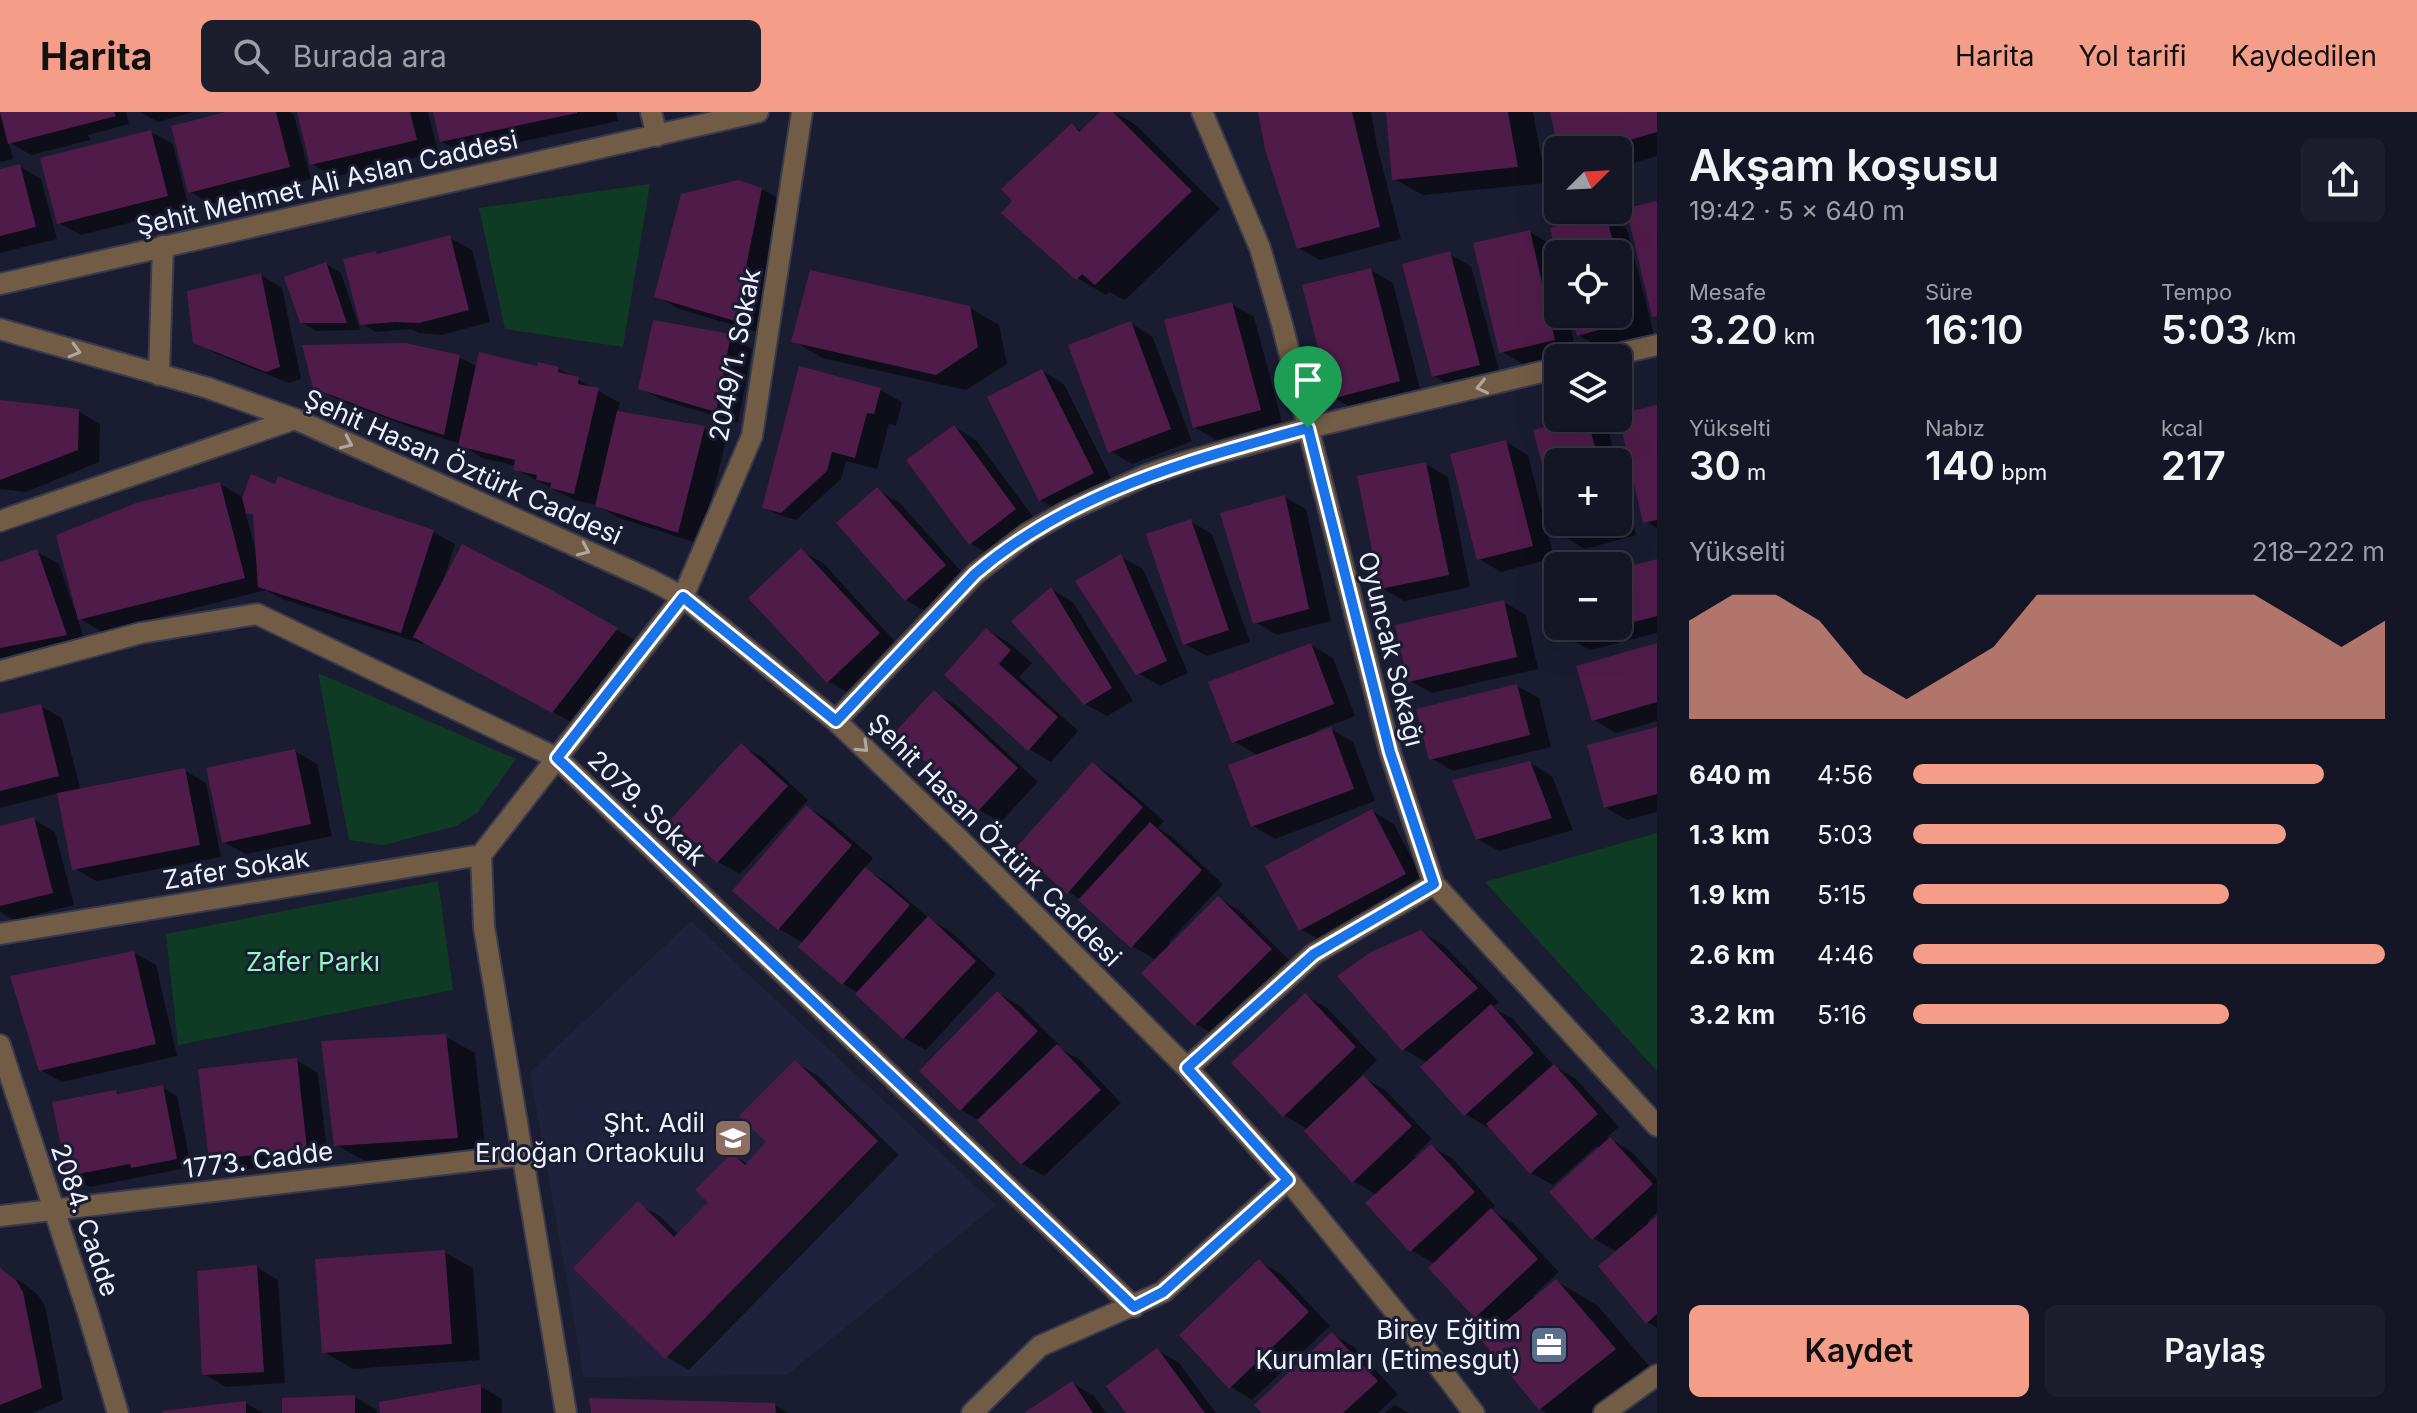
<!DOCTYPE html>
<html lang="tr">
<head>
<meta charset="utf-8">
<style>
	body { margin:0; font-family:Inter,sans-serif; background:#1d1e2d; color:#f1f3f6; height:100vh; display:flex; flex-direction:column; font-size:30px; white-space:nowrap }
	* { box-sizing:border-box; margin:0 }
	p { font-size:26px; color:#9d9fa7 }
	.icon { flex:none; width:44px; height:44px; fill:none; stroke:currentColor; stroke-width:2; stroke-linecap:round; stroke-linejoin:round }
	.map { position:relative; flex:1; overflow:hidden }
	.drawer { display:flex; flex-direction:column; background:#141525; width:760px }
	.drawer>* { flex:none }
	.needle { width:52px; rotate:66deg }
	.fabs { position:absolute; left:1544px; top:24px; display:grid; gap:16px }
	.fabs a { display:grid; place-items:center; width:88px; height:88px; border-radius:12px; background:#141525; box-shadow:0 8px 32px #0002,0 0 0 2px #333442; font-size:40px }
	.pin { position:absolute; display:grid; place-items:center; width:68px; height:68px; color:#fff; margin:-82px -34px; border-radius:50% 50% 50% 0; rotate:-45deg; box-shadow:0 0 8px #0007 }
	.pin .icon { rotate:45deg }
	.round { display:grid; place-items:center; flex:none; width:84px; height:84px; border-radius:12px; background:#1d1e2d }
	.overview { display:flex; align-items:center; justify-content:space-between; height:136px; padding:0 32px }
	h1 { font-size:44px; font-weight:600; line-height:60px }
	.metrics { display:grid; grid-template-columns:repeat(3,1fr); gap:12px; height:136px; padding:8px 32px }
	.metrics div { display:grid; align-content:center }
	.metrics b { font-size:40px; font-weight:600 }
	.metrics small { font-size:22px; font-weight:400 }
	.metrics p { font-size:22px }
	.chart { height:224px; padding:16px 32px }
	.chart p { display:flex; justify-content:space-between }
	.chart svg { width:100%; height:144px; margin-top:8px; fill:#f49e89; opacity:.7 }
	.cta { display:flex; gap:16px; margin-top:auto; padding:16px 32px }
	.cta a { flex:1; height:92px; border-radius:12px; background:#f49e89; color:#111; font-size:32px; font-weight:600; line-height:92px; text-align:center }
	.cta a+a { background:#1d1e2d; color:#f1f3f6 }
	ul { padding:0 32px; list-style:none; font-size:26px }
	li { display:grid; grid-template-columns:128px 96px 1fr; align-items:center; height:60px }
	li i { height:20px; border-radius:10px; background:#f49e89 }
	header { display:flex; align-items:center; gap:48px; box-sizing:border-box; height:112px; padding:0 40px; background:#f49e89; color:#111 }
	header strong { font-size:38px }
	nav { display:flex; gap:44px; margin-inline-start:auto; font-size:28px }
	.search { width:560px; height:72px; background:#1d1e2d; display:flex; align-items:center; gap:20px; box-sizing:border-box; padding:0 28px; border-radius:12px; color:#9d9fa7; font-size:30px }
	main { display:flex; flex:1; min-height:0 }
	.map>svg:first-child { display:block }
	.built { fill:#20223d }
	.green { fill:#0f3b25 }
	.shadow { fill:#0007; fill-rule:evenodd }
	.building { fill:#4f1c4a }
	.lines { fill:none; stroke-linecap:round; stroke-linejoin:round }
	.minor-casing { stroke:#383a4e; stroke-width:24 }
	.minor { stroke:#725c45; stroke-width:20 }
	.oneway { stroke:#b0a6a2 }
	.route-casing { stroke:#fff; stroke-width:16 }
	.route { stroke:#1a73e8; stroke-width:10 }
	.labels { text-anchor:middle; stroke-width:6; stroke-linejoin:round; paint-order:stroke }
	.street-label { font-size:26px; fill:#edf0ff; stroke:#1a1c31 }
	.park-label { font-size:26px; fill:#8ff8bd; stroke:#1a1c31 }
	.poi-label { font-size:26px; fill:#edf0ff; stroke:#1a1c31; text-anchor:end }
</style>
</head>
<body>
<header>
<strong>Harita</strong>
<div class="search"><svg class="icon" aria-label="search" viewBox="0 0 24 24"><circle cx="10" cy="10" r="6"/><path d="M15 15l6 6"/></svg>Burada ara</div>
<nav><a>Harita</a><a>Yol tarifi</a><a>Kaydedilen</a></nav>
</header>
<main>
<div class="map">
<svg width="1657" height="1301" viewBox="0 0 1657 1301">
	<rect width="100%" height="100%" fill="#1a1c31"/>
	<path class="built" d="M691,809L996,1093L787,1263L584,1265L530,960Z"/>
	<path class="green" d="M650,72L623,235L505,217L479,96Z
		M318,561L516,647L478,700L456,714L384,733L349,728Z
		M1657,721V959L1485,770Z
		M438,769L453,878L178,933L166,822Z"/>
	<path class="shadow" d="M0,0H126L129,12L88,23L90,28L31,43L9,30L13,47L0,50Z
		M140,0H193L158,10Z
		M234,0H289L294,3L311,67L212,92L190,80Z
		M299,0H428L438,40L334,65L312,52Z
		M435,0H616L618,9L463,42L441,29Z
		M1103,0H1114L1136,13L1220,97L1125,188L1109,180L1106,183L1077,166L1072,14L1082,19Z
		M1260,0H1371L1377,34L1401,127L1320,148L1298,136Z
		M1388,0H1533L1546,71L1423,83L1394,67Z
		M1552,0H1657V44L1618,56V38H1560Z
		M151,20L173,32L189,96L81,123L59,111Z
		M19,54L41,67L57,127L0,141V59Z
		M762,77L784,90L757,220L679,197L657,184Z
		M1605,104L1627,117L1654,222L1600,235L1578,223L1573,202H1618V142H1558Z
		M1530,120L1552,133L1558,160V202H1568L1576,240L1523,252L1501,239Z
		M450,126L472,138L490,210L442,223L419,221L411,217L376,220L361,211L376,141L381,143Z
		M1449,142L1471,154L1501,265L1456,277L1434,264Z
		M326,152L341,161L360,218L316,219L301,210Z
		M1370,158L1393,171L1421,281L1355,298L1333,285Z
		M261,163L282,176L301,267L289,271L217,242L194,229Z
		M1232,192L1254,205L1282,310L1216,328L1194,315Z
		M970,196L999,213L1007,252L966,278L822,246L794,229Z
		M1130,211L1152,224L1192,329L1132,352L1110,339Z
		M730,224L752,237L738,311L662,288L640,276Z
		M459,245L478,255L539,256L540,252L559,257L620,291L617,301L705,316L726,329L700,432L619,406L597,393L574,388L515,357L516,354L482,346L460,332L417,318L337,287L315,274Z
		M1042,259L1064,272L1115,374L1062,400L1040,388Z
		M880,278L902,290L896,314L889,312L877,357L846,349L841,367L796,408L779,403L764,395Z
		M0,290L78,299L100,312L99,350L26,380L0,377Z
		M1657,295V416L1645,409Z
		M1585,306L1608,318L1617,350H1558V406L1535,319Z
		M954,315L976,328L1037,410L992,444L970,431Z
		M1506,330L1528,343L1554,446L1501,460L1479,447Z
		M1426,352L1448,365L1470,475L1404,489L1382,476Z
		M1618,355L1636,423L1585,437L1563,424L1559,410H1618Z
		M220,372L244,386L433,420L455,432L445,463L546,477L645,534L582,616L424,529L423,532L282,487L266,478L102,520L77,505L87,535L0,560V452L37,440L59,452L74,496L77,495ZM245,399L255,405L257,436H255Z
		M877,378L899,390L967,466L928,501L906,488L839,412Z
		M1284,385L1306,397L1331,509L1277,523L1255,510Z
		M1190,409L1212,422L1250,530L1207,544L1185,532Z
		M801,439L823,451L900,535L850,582L828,569Z
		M1121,445L1143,457L1188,561L1160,574L1138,561Z
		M1657,449V521L1590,538L1568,526L1566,514H1618V459Z
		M1051,477L1073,490L1133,589L1107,604L1085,592Z
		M1504,490L1526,503L1538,557L1432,581L1410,569Z
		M987,518L1009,531L1032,551L1019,565L1078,619L1051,650L1029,637Z
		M1311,533L1333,546L1355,604L1316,619L1318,622L1331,617L1353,630L1375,689L1275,727L1253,714L1259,644L1233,629Z
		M1657,533V609L1616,621L1594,608Z
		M1517,574L1539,586L1551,635L1453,659L1431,646Z
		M934,581L956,593L1038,670L1001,710L979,698Z
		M40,594L62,606L81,679L184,658L206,671L221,745L96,769L74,756L59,681L0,696V604Z
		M1657,617V700L1627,708L1605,695Z
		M741,633L763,646L808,688L740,762L718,750Z
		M295,639L317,652L332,724L246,742L224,730Z
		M1530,651L1552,664L1573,718L1499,739L1477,727Z
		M1092,652L1114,665L1164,709L1158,716L1172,725L1223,772L1169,830L1172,833L1218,786L1240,799L1292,851L1218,925L1196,912L1144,861L1156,848L1132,834L1082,788L1068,780Z
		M807,695L829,708L873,746L864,757L887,770L930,807L950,819L996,862L926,938L904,926L859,881L843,872L800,835L804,831L779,817Z
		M1372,699L1394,712L1427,775L1323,830L1301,817Z
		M33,707L55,720L74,793L14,808L0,800V716Z
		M1421,820L1443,833L1499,890L1492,895L1513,907L1554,954L1576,967L1619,1015L1607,1025L1632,1040L1657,1067V1101L1647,1110L1650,1112L1657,1106V1216L1647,1210L1617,1140L1593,1126L1599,1037L1597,1034L1553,1073L1531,1061L1489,1013L1487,1015L1465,1002L1428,951L1403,937Z
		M134,841L156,853L177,944L62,970L40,958Z
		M998,881L1020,894L1059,933L1057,935L1079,947L1121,991L1044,1064L1022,1052L982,1010L961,998Z
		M1305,883L1327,896L1377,948L1361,964L1385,978L1432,1027L1414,1044L1417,1047L1431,1034L1453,1047L1495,1094L1491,1098L1513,1111L1559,1160L1533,1184L1535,1187L1556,1169L1597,1193L1655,1261L1606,1301H1547L1540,1297L1499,1218L1476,1204L1435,1152L1411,1138L1377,1083L1353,1069L1309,1018L1284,1003Z
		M446,925L475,941L486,1042L365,1049L336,1033Z
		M296,948L318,961L328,1048L233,1059L211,1046Z
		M795,950L817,963L899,1043L689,1258L667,1245L576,1156L638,1092L660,1104L679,1123L710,1090L732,1043L748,1052L769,1030Z
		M163,976L177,984L191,1055L90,1075L68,1062L116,980L122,983Z
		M444,1140L473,1156L480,1248L353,1257L324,1240Z
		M1259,1149L1281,1162L1330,1214L1252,1288L1231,1275Z
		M256,1155L278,1168L285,1271L226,1275L204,1262Z
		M0,1158L26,1173L38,1183L45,1194L63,1288L32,1301H0Z
		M1332,1222L1354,1235L1398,1282L1378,1301H1264Z
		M1157,1238L1179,1251L1216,1301H1128Z
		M1072,1271L1094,1284L1106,1301H1028Z
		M480,1274L502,1287V1301H382Z
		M355,1285L377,1298V1301H284Z
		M246,1291L263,1301H163Z
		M775,1293L788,1301H593Z
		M1395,1293L1409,1301H1385Z"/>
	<path class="building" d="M0,0H114L116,4L8,32Z
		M226,0H276L290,55L188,81L171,14Z
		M297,0H410L417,28L310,53Z
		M433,0H577V1L440,30Z
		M1100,0H1113L1192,79L1095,173L1082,162L1076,168L1001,101L1012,89L1001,77L1072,11L1079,20Z
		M1258,0H1352L1380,115L1297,137L1265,37Z
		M1386,0H1508L1518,55L1392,68Z
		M1550,0H1657V20L1595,38H1558Z
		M151,18L168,84L57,112L40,46Z
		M20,52L36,115L0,124V57Z
		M738,68L762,76L735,209L654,185L681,82Z
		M1657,89V204L1652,205L1626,96Z
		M1606,102L1616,142H1556L1550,116Z
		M1530,118L1555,228L1499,241L1473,131Z
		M450,123L469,198L419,211L395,210L360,213L343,147L376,139L377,142Z
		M1450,139L1480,253L1432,265L1402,152Z
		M326,150L347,211H300L284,165Z
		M1619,155L1633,209L1577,224L1571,202H1618Z
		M1371,156L1400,269L1331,287L1302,173Z
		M810,158L970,194L978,235L936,263L791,230Z
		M261,161L280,255L266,260L193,231L187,179Z
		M1232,190L1261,298L1193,316L1164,208Z
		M653,208L731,222L716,300L638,277Z
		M1131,209L1171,317L1108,341L1068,233Z
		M405,231L460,243L444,323L393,307L313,276L302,233Z
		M479,240L537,254L538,250L559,255L558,260L579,265L578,272L599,276L574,382L550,376L551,371L536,368L537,363L513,358L515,348L458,334Z
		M799,254L881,276L874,302L867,301L855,346L832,340L827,359L781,401L762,396Z
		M1042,257L1094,361L1039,389L987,285Z
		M0,288L79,297L78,338L0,368Z
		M1657,293V408L1643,411L1618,302Z
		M617,299L705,314L678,421L595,394Z
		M1577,306H1587L1599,350H1558V410L1615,411L1561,425L1533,318Z
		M954,313L1016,397L969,433L906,348Z
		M1506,328L1533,434L1477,448L1450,342Z
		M1426,350L1449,463L1380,477L1357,364Z
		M251,362L275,372L278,364L331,384L434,418L401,521L258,475L253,403L246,401L242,386Z
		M220,370L245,466L78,508L56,423L136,391Z
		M877,375L946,453L905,489L836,411Z
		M1285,383L1309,497L1253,512L1220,401Z
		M1191,407L1229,518L1183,533L1146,422Z
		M462,432L546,475L618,516L552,601L413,525Z
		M801,436L880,521L827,571L748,486Z
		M37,437L67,523L0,536V450Z
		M1121,442L1167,549L1136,563L1075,469Z
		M1657,447V504L1618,514V457Z
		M1051,475L1112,576L1084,593L1011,509Z
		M1504,488L1517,545L1408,570L1395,513Z
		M1563,514H1614V515L1567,527Z
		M986,516L1011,538L999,552L1058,605L1028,639L944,563Z
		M1311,531L1334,592L1232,631L1208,570Z
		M1657,531V590L1592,609L1576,554Z
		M1517,572L1530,623L1429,648L1416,597Z
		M934,578L1018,656L978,699L894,621Z
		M41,592L59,664L0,679V602Z
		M1331,615L1354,677L1251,715L1228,653Z
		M1657,615V682L1604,696L1587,633Z
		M741,631L788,674L717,751L670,708Z
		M295,637L311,712L222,731L206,656Z
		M1530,649L1552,706L1476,728L1452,668Z
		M1092,650L1143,695L1067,782L1016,736Z
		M185,656L200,733L72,758L57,681Z
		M806,693L852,733L778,818L732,779Z
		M1372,697L1406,762L1299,819L1265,754Z
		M34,705L53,781L0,794V714Z
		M1150,710L1202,758L1131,836L1078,788Z
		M865,755L910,793L842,873L798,835Z
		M1218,784L1272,837L1194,914L1141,861Z
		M928,804L976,849L903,927L855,882Z
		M1421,818L1478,876L1402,939L1337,864L1371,840Z
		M134,839L156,932L39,959L10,864Z
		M997,879L1038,919L960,999L919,959Z
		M1305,881L1356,935L1283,1005L1231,951Z
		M1491,892L1534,941L1464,1004L1420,955Z
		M446,922L458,1026L334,1034L321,929Z
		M1057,932L1101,978L1021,1053L977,1008Z
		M297,946L307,1037L209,1048L198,957Z
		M795,948L878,1029L665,1247L573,1156L638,1089L674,1125L708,1090L695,1078L732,1041L745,1053L766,1030L739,1004Z
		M1554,952L1598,1002L1530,1062L1486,1012Z
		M1363,963L1412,1014L1352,1071L1304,1019Z
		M163,973L177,1047L131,1056L130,1052L67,1064L52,990L116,978L117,982Z
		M1610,1025L1653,1072L1592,1128L1549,1080Z
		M1431,1032L1475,1080L1410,1140L1365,1091Z
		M1491,1096L1538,1147L1475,1206L1428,1156Z
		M1657,1104V1202L1646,1212L1598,1154Z
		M445,1138L452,1232L322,1241L315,1147Z
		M1259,1147L1309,1200L1229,1277L1179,1223Z
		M257,1153L264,1260L202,1263L197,1159Z
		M0,1156L16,1168L23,1180L42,1276L0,1293Z
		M1556,1167L1616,1237L1539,1298L1482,1229Z
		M1332,1220L1378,1269L1343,1301H1262L1254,1293Z
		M1157,1236L1205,1301H1126L1106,1274Z
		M1072,1269L1093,1301H1024Z
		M481,1272V1301H380L379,1290Z
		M355,1283V1301H282V1286Z
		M589,1286L775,1291L776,1301H591Z
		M246,1289V1301H162V1299Z"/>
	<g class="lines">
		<defs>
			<path id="minor" d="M651,0L657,24
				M1202,0L1260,136L1282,212L1390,640L1434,772L1657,1014
				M0,172L758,0
				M0,217L208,276L295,307L651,468L683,485L836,609L960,728L1187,956L1288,1068L1424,1235L1474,1301
				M1601,246L1657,233
				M159,263L163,134
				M0,409L295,307
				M0,559L141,521L257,502L557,646L1134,1195
				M836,609L975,462L1027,422L1066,400L1147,363L1189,349L1308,316L1558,256
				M0,822L481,743
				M0,933L88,1201L118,1301
				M1187,956L1314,842L1434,772
				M0,1104L523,1043
				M566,1301L484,815L481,743L683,485L752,324L802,0
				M972,1301L1040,1234L1163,1180L1288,1068
				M1604,1301L1657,1263"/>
		</defs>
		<use href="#minor" class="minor-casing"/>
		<use href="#minor" class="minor"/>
	</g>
	<defs><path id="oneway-chevron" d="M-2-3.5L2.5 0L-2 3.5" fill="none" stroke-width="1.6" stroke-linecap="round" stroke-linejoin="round" transform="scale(2)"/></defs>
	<g class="oneway">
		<use href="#oneway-chevron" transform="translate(75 239) rotate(16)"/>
		<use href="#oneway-chevron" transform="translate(1482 275) rotate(167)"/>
		<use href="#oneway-chevron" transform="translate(347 331) rotate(24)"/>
		<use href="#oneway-chevron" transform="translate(584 438) rotate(24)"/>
		<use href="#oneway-chevron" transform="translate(863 635) rotate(44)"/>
	</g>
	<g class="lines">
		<defs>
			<path id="route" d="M1308,316L1390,640L1434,772L1314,842L1187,956L1288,1068L1163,1180L1134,1195L557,646L683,485L836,609L975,462C1070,380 1190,348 1308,316Z"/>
		</defs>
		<use href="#route" class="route-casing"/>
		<use href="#route" class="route"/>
	</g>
	<defs>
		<symbol id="school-square" viewBox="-11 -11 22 22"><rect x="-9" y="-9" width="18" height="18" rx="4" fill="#8d6e63" stroke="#1a1c31"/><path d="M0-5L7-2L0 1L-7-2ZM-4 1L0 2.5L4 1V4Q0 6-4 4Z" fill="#fff"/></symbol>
		<symbol id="office-square" viewBox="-11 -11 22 22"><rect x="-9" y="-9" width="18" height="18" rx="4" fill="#5c6f8a" stroke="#1a1c31"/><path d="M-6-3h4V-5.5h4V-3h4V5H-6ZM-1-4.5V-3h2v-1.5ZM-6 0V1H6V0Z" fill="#fff"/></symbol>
	</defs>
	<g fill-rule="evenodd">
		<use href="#school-square" x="711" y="1004" width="44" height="44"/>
		<use href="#office-square" x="1527" y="1211" width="44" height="44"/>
	</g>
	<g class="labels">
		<g class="street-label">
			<text transform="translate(327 71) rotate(-13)" y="9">Şehit Mehmet Ali Aslan Caddesi</text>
			<text transform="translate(735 243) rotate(-79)" y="9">2049/1. Sokak</text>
			<text transform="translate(463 355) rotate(24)" y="9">Şehit Hasan Öztürk Caddesi</text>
			<text transform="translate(1391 537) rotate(76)" y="9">Oyuncak Sokağı</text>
			<text transform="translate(647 696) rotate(44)" y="9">2079. Sokak</text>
			<text transform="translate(995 728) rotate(45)" y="9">Şehit Hasan Öztürk Caddesi</text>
			<text transform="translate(236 757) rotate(-9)" y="9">Zafer Sokak</text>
			<text transform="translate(258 1048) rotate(-7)" y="9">1773. Cadde</text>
			<text transform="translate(85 1108) rotate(71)" y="9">2084. Cadde</text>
		</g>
		<g class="park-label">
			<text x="313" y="859">Zafer Parkı</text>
		</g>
		<g class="poi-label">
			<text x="705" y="1020">Şht. Adil<tspan x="705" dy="30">Erdoğan Ortaokulu</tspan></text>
			<text x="1521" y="1227">Birey Eğitim<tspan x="1521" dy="30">Kurumları (Etimesgut)</tspan></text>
		</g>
	</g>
</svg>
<div class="fabs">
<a><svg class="needle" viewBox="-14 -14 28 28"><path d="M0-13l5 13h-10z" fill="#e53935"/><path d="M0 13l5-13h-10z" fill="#9d9fa7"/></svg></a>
<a><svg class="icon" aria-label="locate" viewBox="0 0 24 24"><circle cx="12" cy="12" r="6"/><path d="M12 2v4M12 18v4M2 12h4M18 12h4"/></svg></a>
<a><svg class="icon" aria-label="layers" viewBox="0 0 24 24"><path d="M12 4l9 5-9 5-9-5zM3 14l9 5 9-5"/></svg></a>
<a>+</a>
<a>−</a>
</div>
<div class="pin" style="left:1308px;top:316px;background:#1e9e55"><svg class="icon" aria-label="arrive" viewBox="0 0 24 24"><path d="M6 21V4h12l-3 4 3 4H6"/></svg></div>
</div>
<section class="drawer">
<div class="overview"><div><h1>Akşam koşusu</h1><p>19:42 · 5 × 640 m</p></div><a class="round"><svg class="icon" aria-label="share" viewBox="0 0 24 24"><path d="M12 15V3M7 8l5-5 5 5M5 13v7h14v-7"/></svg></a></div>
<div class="metrics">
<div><p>Mesafe</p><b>3.20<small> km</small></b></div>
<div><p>Süre</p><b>16:10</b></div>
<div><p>Tempo</p><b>5:03<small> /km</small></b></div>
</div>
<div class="metrics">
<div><p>Yükselti</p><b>30<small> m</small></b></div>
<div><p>Nabız</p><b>140<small> bpm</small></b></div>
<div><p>kcal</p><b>217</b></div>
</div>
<div class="chart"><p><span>Yükselti</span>218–222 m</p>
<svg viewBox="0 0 160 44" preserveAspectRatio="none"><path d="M0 44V14L10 6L20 6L30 14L40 30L50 38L60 30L70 22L80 6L90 6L100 6L110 6L120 6L130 6L140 14L150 22L160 14V44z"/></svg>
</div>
<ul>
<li><b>640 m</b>4:56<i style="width:87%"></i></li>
<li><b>1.3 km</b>5:03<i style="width:79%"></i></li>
<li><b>1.9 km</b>5:15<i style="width:67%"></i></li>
<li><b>2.6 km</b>4:46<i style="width:100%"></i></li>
<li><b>3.2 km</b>5:16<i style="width:67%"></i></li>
</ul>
<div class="cta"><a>Kaydet</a><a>Paylaş</a></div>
</section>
</main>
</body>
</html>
